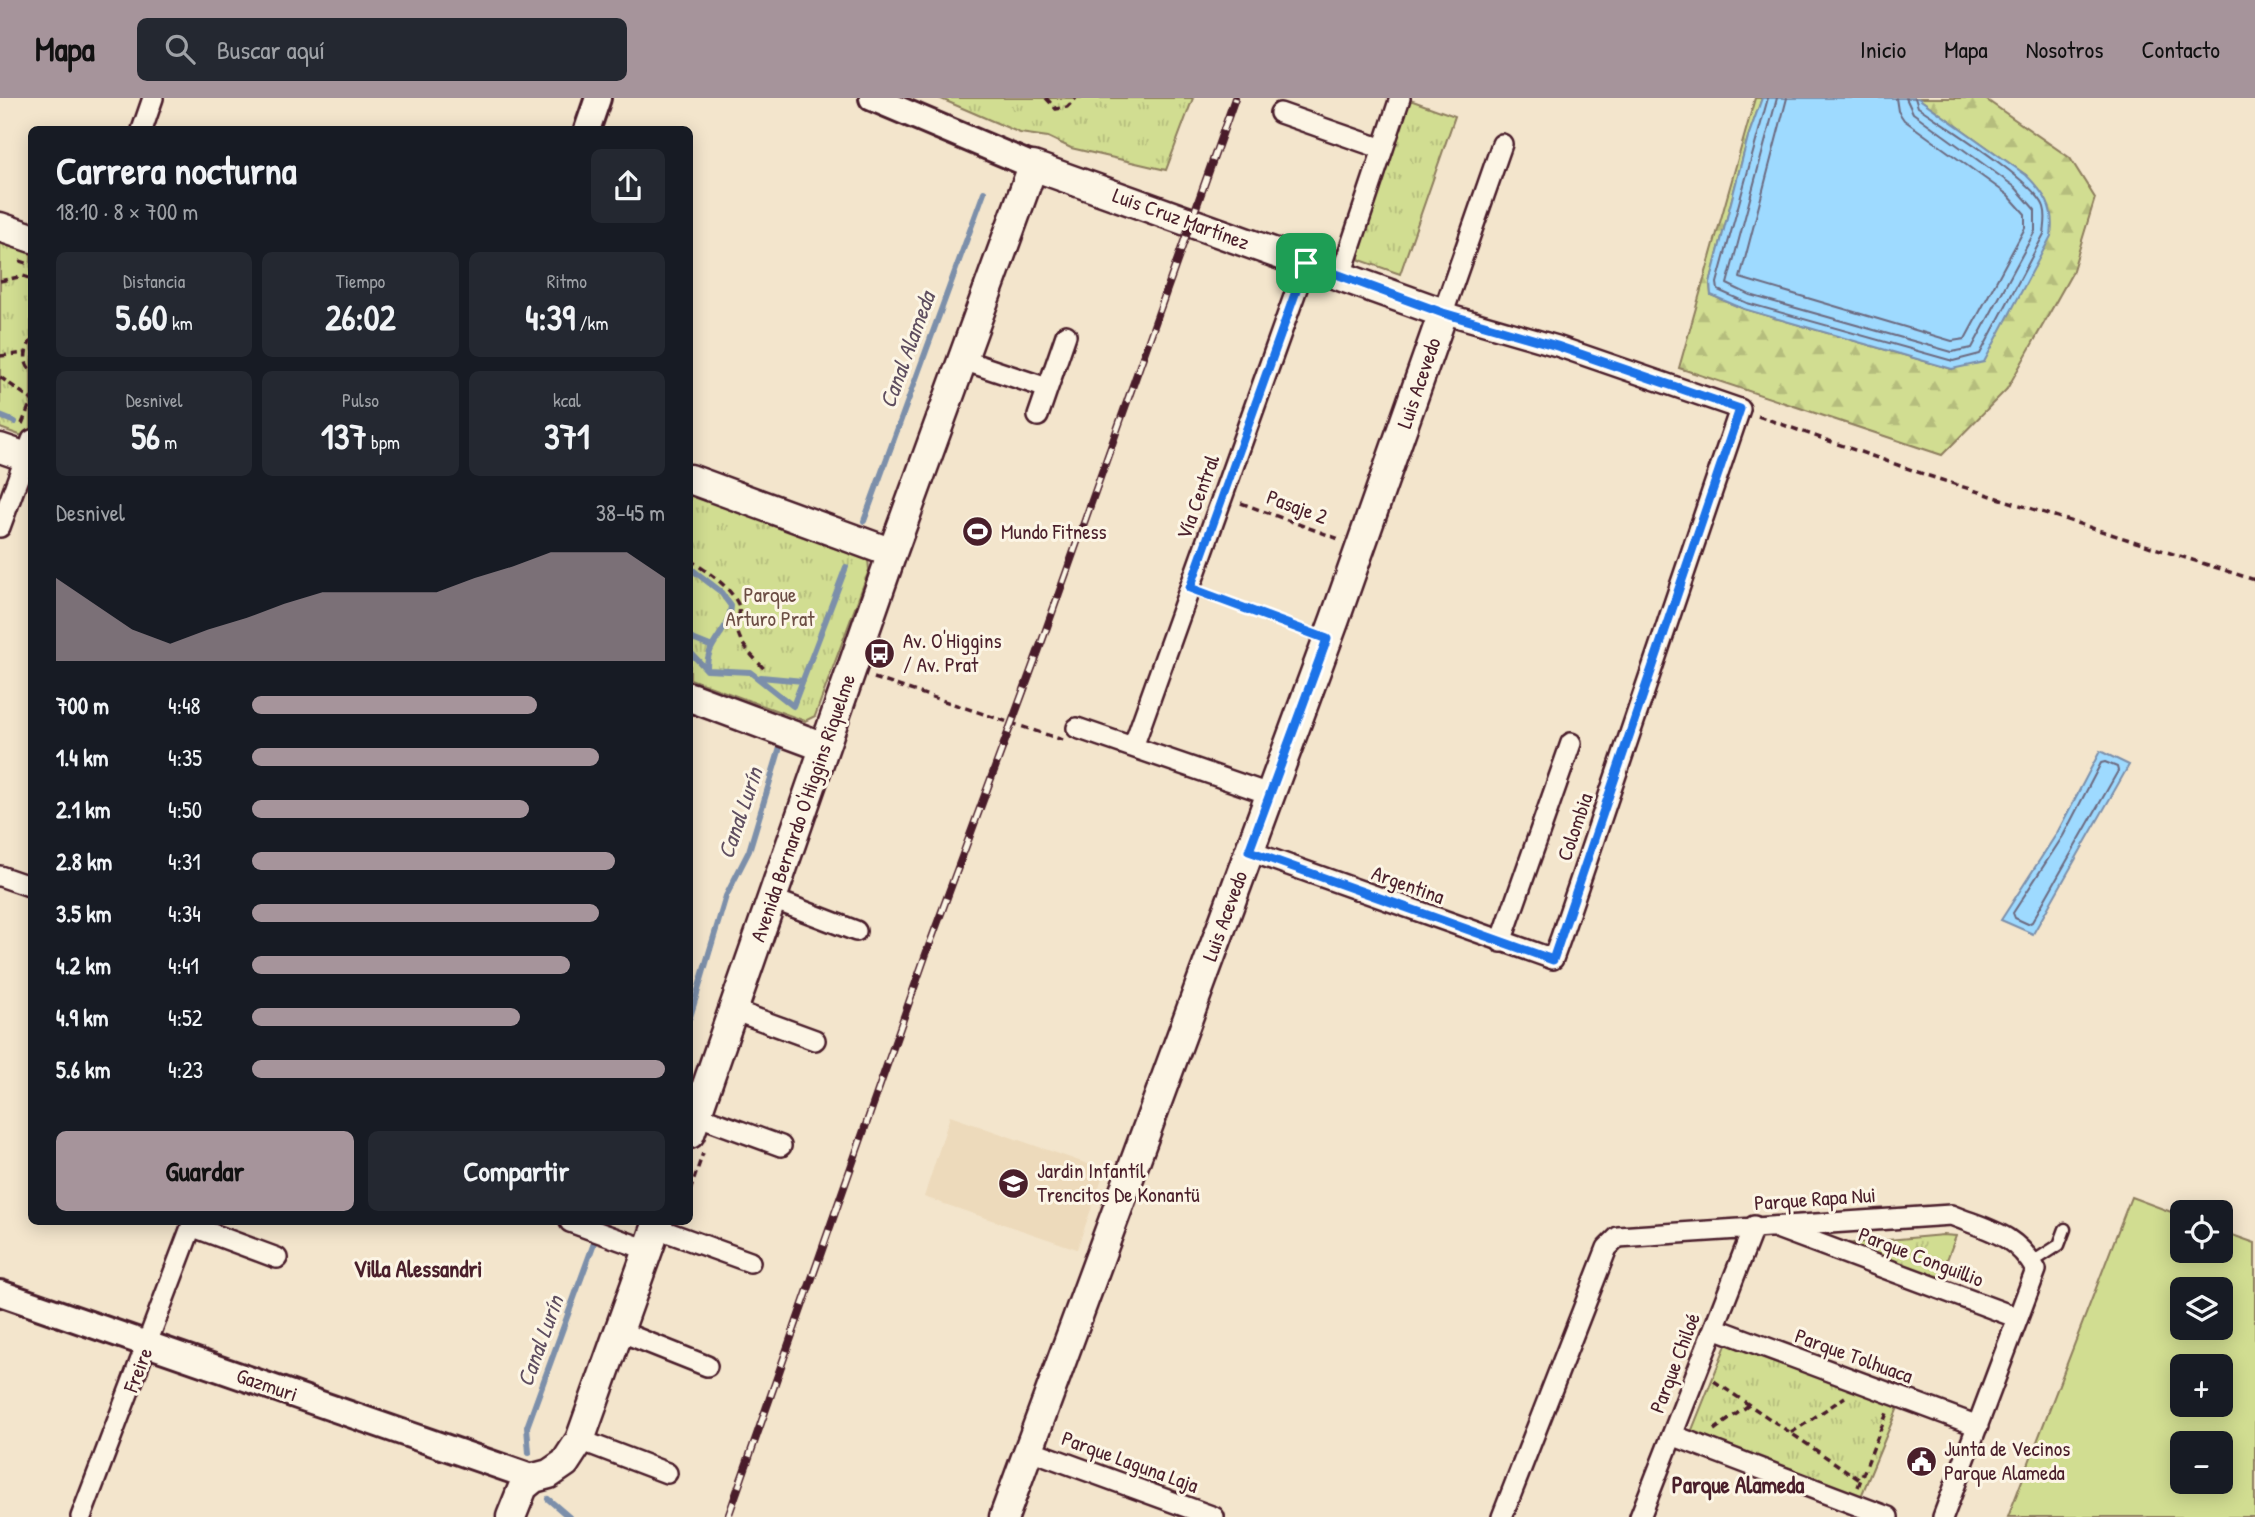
<!DOCTYPE html>
<html lang="es">
<head>
<meta charset="utf-8">
<style>
	body { margin:0; font-family:"Patrick Hand",sans-serif; background:#242831; color:#f1f3f6; height:100vh; display:flex; flex-direction:column; font-size:26px; white-space:nowrap }
	* { box-sizing:border-box; margin:0 }
	p { font-size:23px; color:#9ea1a6 }
	.icon { flex:none; width:38px; height:38px; fill:none; stroke:currentColor; stroke-width:2; stroke-linecap:round; stroke-linejoin:round }
	.map { position:relative; flex:1; overflow:hidden }
	.side { position:absolute; left:28px; top:28px; width:665px; height:1099px; display:flex; flex-direction:column; background:#171b24; border-radius:10px; box-shadow:0 4px 18px #0003 }
	.side>* { flex:none }
	.controls { position:absolute; left:2170px; top:1102px; display:grid; gap:14px }
	.controls a { display:grid; place-items:center; width:63px; height:63px; border-radius:10px; background:#171b24; box-shadow:0 4px 18px #0003; font-size:35px }
	.pin { position:absolute; display:grid; place-items:center; width:60px; height:60px; color:#fff; margin:-30px; border-radius:14px; box-shadow:0 4px 10px #0006 }
	.round { display:grid; place-items:center; flex:none; width:74px; height:74px; border-radius:10px; background:#242831 }
	.summary { display:flex; align-items:center; justify-content:space-between; height:119px; padding:0 28px }
	h1 { font-size:38px; font-weight:800; line-height:52px }
	.metrics { display:grid; grid-template-columns:repeat(3,1fr); gap:10px; height:119px; padding:7px 28px }
	.metrics div { display:grid; align-content:center; border-radius:10px; background:#242831; text-align:center }
	.metrics b { font-size:35px; font-weight:800 }
	.metrics small { font-size:19px; font-weight:400 }
	.metrics p { font-size:19px }
	.chart { height:196px; padding:14px 28px }
	.chart p { display:flex; justify-content:space-between }
	.chart svg { width:100%; height:126px; margin-top:7px; fill:#a6949b; opacity:.7 }
	.action { display:flex; gap:14px; margin-top:auto; padding:14px 28px }
	.action a { flex:1; height:80px; border-radius:10px; background:#a6949b; color:#111; font-size:28px; font-weight:800; line-height:80px; text-align:center }
	.action a+a { background:#242831; color:#f1f3f6 }
	ul { padding:0 28px; list-style:none; font-size:23px }
	li { display:grid; grid-template-columns:112px 84px 1fr; align-items:center; height:52px }
	li i { height:18px; border-radius:9px; background:#a6949b }
	header { display:flex; align-items:center; gap:42px; box-sizing:border-box; height:98px; padding:0 35px; background:#a6949b; color:#111 }
	header strong { font-size:33px }
	nav { display:flex; gap:38px; margin-inline-start:auto; font-size:24px }
	.search { width:490px; height:63px; background:#242831; display:flex; align-items:center; gap:18px; box-sizing:border-box; padding:0 24px; border-radius:10px; color:#9ea1a6; font-size:26px }
	.map>svg:first-child { display:block }
	.built { fill:#eddabb }
	.grass { fill:#d1dd91; stroke:#8e7e5e; stroke-width:2; fill-rule:evenodd }
	.forest { fill:url(#forest-firs); stroke:#8e7e5e; stroke-width:2 }
	.park { fill:url(#park-tufts); stroke:#8e7e5e; stroke-width:2 }
	.water { fill:#9edaff; stroke:#7c8faa; stroke-width:2 }
	.lines { fill:none; stroke-linecap:round; stroke-linejoin:round }
	.shore { stroke:#6c6a80; stroke-width:2 }
	.stream { stroke:#7c8faa; stroke-width:6 }
	.service-casing { stroke:#4a1f2b; stroke-width:15 }
	.minor-casing { stroke:#4a1f2b; stroke-width:24 }
	.tertiary-casing { stroke:#4a1f2b; stroke-width:30 }
	.secondary-casing { stroke:#4a1f2b; stroke-width:33 }
	.path { stroke:#4a1f2b; stroke-width:3.5; stroke-dasharray:7 5; stroke-linecap:butt }
	.service { stroke:#fcf5e5; stroke-width:10 }
	.minor { stroke:#fcf5e5; stroke-width:19 }
	.tertiary { stroke:#fcf5e5; stroke-width:24 }
	.secondary { stroke:#fcf5e5; stroke-width:28 }
	.rail-casing { stroke:#4a1f2b; stroke-width:8 }
	.rail { stroke:#fcf5e5; stroke-width:5; stroke-dasharray:16; stroke-linecap:butt }
	.route-casing { stroke:#fff; stroke-width:14 }
	.route { stroke:#1a73e8; stroke-width:9 }
	.labels { text-anchor:middle; stroke-width:6; stroke-linejoin:round; paint-order:stroke }
	.street-label { font-size:21px; fill:#4a1f2b; stroke:#fcf5e5 }
	.poi-label { font-size:21px; fill:#4a1f2b; stroke:#fcf5e5; text-anchor:start }
	.park-label { font-size:21px; fill:#6c4e44; stroke:#fcf5e5 }
	.water-label { font-size:23px; font-style:italic; fill:#5f4e60; stroke:#fcf5e5 }
	.neighbourhood-label { font-size:23px; font-weight:bold; fill:#4a1f2b; stroke:#fcf5e5 }
</style>
</head>
<body>
<header>
<strong>Mapa</strong>
<div class="search"><svg class="icon" aria-label="search" viewBox="0 0 24 24"><circle cx="10" cy="10" r="6"/><path d="M15 15l6 6"/></svg>Buscar aquí</div>
<nav><a>Inicio</a><a>Mapa</a><a>Nosotros</a><a>Contacto</a></nav>
</header>
<div class="map">
<svg width="2255" height="1419" viewBox="0 0 2255 1419">
	<defs>
		<pattern id="forest-firs" width="22" height="20" patternUnits="userSpaceOnUse" patternTransform="scale(1.75)"><rect width="22" height="20" fill="#d1dd91"/><path d="M5 1l3.5 6h-7zM16 11l3.5 6h-7z" fill="#b5bd7d"/></pattern>
		<pattern id="park-tufts" width="24" height="20" patternUnits="userSpaceOnUse" patternTransform="scale(1.75)"><rect width="24" height="20" fill="#d1dd91"/><path d="M3 7l-1-3M5 7V3M7 7l1-3M15 17l-1-3M17 17v-4M19 17l1-3" fill="none" stroke="#b5bd7d"/></pattern>
	</defs>
	<rect width="100%" height="100%" fill="#f3e5cc"/>
	<filter id="ink" filterUnits="userSpaceOnUse"><feTurbulence type="fractalNoise" baseFrequency=".0143" numOctaves="2"/><feDisplacementMap in="SourceGraphic" scale="14" xChannelSelector="R" yChannelSelector="G"/><feConvolveMatrix kernelMatrix="1 2 1 2 8 2 1 2 1" color-interpolation-filters="sRGB"/></filter>
	<g filter="url(#ink)">
		<path class="built" d="M950,1018L1105,1072L1077,1151L924,1099Z"/>
		<path class="grass" d="M2131,1099L2182,1118V1153H2221V1133L2255,1145V1419H2008ZM2182,1192H2221V1230H2182ZM2182,1269H2221V1307H2182ZM2182,1346H2221V1384H2182Z"/>
		<path class="forest" d="M1755,0H1762L1748,39L1710,185L1711,197L1744,211L1952,271L2026,77L1918,0H1984L2070,60L2095,100L2072,175L2007,291L1942,357L1679,270Z"/>
		<path class="park" d="M939,0H1193L1166,72L1071,50L1048,39L1020,35Z
			M1410,2L1455,18L1400,176L1360,162L1357,155Z
			M0,141L31,152V341L0,330Z
			M690,392L863,455L868,461L869,472L815,618L805,623L690,581Z
			M1943,1137L1956,1138L1939,1183L1843,1146Z
			M1728,1242L1899,1307L1860,1401L1690,1337Z"/>
		<path class="water" d="M1762,0H1918L2026,77C2045,96 2055,109 2051,138L1984,264L1952,271L1744,211L1711,197L1710,185L1748,39Z
			M2100,653L2129,667L2033,836L2001,822L2057,735Z"/>
		<g class="lines">
			<path class="shore" d="M1768,0L1717,185L1718,192L1747,205L1953,263L1980,256L2044,136C2045,127 2047,118 2044,109C2036,84 1944,27 1918,9L1915,0
				M1777,0L1727,186L1750,197L1952,254L1972,250L2035,133V112L2015,89L1913,15L1906,0
				M1787,0L1740,180L1952,243L1965,241L2025,130V116L2008,97L1904,22L1898,13L1896,0
				M2105,664L2117,669L2118,673L2032,824L2028,826L2015,820L2013,815L2063,738L2101,665Z"/>
			<path class="stream" d="M0,318L15,324
				M864,423L984,94
				M690,470L720,493L731,508C729,537 706,542 707,572
				M690,540L710,548
				M690,554L707,572L750,574L793,608L846,469
				M761,579L803,583
				M690,919L726,798L749,753L782,643
				M529,1355L527,1329L594,1145
				M548,1401L569,1419"/>
			<defs>
				<path id="service" d="M2031,1165L2059,1147L2065,1131"/>
				<path id="minor" d="M1280,15L1383,51
					M142,32L153,0
					M1341,177L1400,0
					M963,262L1047,290
					M1038,318L1066,237
					M0,429L32,342
					M1077,630L1269,696
					M1133,649L1306,165
					M1249,753L1553,861L1561,839L1740,311L1557,248L1443,215L1502,46
					M0,778L32,789
					M770,800L856,833
					M1501,844L1571,645
					M733,912L815,942
					M696,1017L781,1048
					M570,1124L648,1152
					M191,1128L277,1160
					M656,1130L750,1164
					M1777,1130L2018,1220
					M1714,1230L1978,1328
					M619,1233L707,1268
					M1672,1337L1888,1419
					M580,1342L667,1375
					M1030,1352L1214,1419
					M81,1419L193,1124
					M1502,1419L1607,1150L1618,1139L1951,1117C1988,1132 2015,1135 2036,1172L1943,1419
					M1640,1419L1754,1128"/>
				<path id="tertiary" d="M872,0L1033,68
					M587,32L598,0
					M0,1195L534,1380"/>
				<path id="secondary" d="M0,129L32,140
					M0,350L32,361
					M690,381L892,455
					M690,599L824,649
					M690,1036L892,455L1033,68L1443,215L1335,521L1004,1419
					M511,1419L523,1389L534,1380L549,1376L565,1365L580,1342L658,1124"/>
			</defs>
			<use href="#service" class="service-casing"/>
			<use href="#minor" class="minor-casing"/>
			<use href="#tertiary" class="tertiary-casing"/>
			<use href="#secondary" class="secondary-casing"/>
			<path class="path" d="M1046,0L1056,11L1067,9L1076,0
				M20,163L32,167
				M0,183L23,178L32,181
				M32,242C25,250 22,266 32,273
				M0,258L26,255
				M0,279L31,301
				M1758,318L1929,378L2255,482
				M22,326L32,301
				M1241,405L1339,441
				M690,462C707,474 728,486 738,506C742,514 737,519 737,527C737,546 755,560 766,573
				M1208,497L1306,533
				M874,580L1063,642
				M690,1093L703,1055
				M1714,1283L1860,1382
				M1714,1332L1749,1307
				M1791,1335L1845,1299
				M1858,1389L1887,1315"/>
			<use href="#service" class="service"/>
			<use href="#minor" class="minor"/>
			<use href="#tertiary" class="tertiary"/>
			<use href="#secondary" class="secondary"/>
			<defs>
				<path id="rail" d="M728,1419L926,856L1042,543L1235,0"/>
			</defs>
			<use href="#rail" class="rail-casing"/>
			<use href="#rail" class="rail"/>
		</g>
	</g>
	<g class="lines" filter="url(#ink)">
		<defs>
			<path id="route" d="M1306,165L1443,215L1557,248L1740,311L1553,862L1249,753L1327,541L1190,490Z"/>
		</defs>
		<use href="#route" class="route-casing"/>
		<use href="#route" class="route"/>
	</g>
	<defs>
		<symbol id="stadium-disc" viewBox="-11 -11 22 22"><circle r="9.5" fill="#4a1f2b" stroke="#fcf5e5"/><path d="M0-5a6.5 5 0 1 0 0 10a6.5 5 0 1 0 0-10ZM-3.5-1.8h7v3.6h-7Z" fill="#fff"/></symbol>
		<symbol id="bus-disc" viewBox="-11 -11 22 22"><circle r="9.5" fill="#4a1f2b" stroke="#fcf5e5"/><path d="M-5-6H5V4H4V6H2V4H-2V6H-4V4H-5ZM-3.5-4V0h7V-4ZM-3.5 1.2v1.5H-2V1.2ZM2 1.2v1.5H3.5V1.2Z" fill="#fff"/></symbol>
		<symbol id="school-disc" viewBox="-11 -11 22 22"><circle r="9.5" fill="#4a1f2b" stroke="#fcf5e5"/><path d="M0-5L7-2L0 1L-7-2ZM-4 1L0 2.5L4 1V4Q0 6-4 4Z" fill="#fff"/></symbol>
		<symbol id="civic-disc" viewBox="-11 -11 22 22"><circle r="9.5" fill="#4a1f2b" stroke="#fcf5e5"/><path d="M-.6-6.5H3V-4.5H.6V-3L4-1V1h2V6H-6V1h2V-1L-.6-3ZM-1.2 2.5V6h2.4V2.5Z" fill="#fff"/></symbol>
	</defs>
	<g fill-rule="evenodd">
		<use href="#stadium-disc" x="960" y="416" width="35" height="35"/>
		<use href="#bus-disc" x="862" y="538" width="35" height="35"/>
		<use href="#school-disc" x="996" y="1068" width="35" height="35"/>
		<use href="#civic-disc" x="1904" y="1346" width="35" height="35"/>
	</g>
	<g class="labels">
		<g class="street-label">
			<text transform="translate(1181 121) rotate(20)" y="7">Luis Cruz Martínez</text>
			<text transform="translate(1419 285) rotate(-71)" y="7">Luis Acevedo</text>
			<text transform="translate(1198 399) rotate(-70)" y="7">Vía Central</text>
			<text transform="translate(1297 409) rotate(20)" y="7">Pasaje 2</text>
			<text transform="translate(803 710) rotate(-71)" y="7">Avenida Bernardo O'Higgins Riquelme</text>
			<text transform="translate(1575 729) rotate(-71)" y="7">Colombia</text>
			<text transform="translate(1408 787) rotate(20)" y="7">Argentina</text>
			<text transform="translate(1225 818) rotate(-70)" y="7">Luis Acevedo</text>
			<text transform="translate(1815 1101) rotate(-4)" y="7">Parque Rapa Nui</text>
			<text transform="translate(1921 1159) rotate(21)" y="7">Parque Conguillio</text>
			<text transform="translate(1854 1258) rotate(20)" y="7">Parque Tolhuaca</text>
			<text transform="translate(1675 1265) rotate(-69)" y="7">Parque Chiloé</text>
			<text transform="translate(138 1272) rotate(-69)" y="7">Freire</text>
			<text transform="translate(267 1287) rotate(19)" y="7">Gazmuri</text>
			<text transform="translate(1130 1364) rotate(20)" y="7">Parque Laguna Laja</text>
		</g>
		<g class="poi-label">
			<text x="1001" y="441">Mundo Fitness</text>
			<text x="903" y="550">Av. O'Higgins<tspan x="903" dy="24">/ Av. Prat</tspan></text>
			<text x="1037" y="1080">Jardin Infantíl<tspan x="1037" dy="24">Trencitos De Konantü</tspan></text>
			<text x="1944" y="1358">Junta de Vecinos<tspan x="1944" dy="24">Parque Alameda</tspan></text>
		</g>
		<g class="park-label">
			<text x="770" y="504">Parque<tspan x="770" dy="24">Arturo Prat</tspan></text>
		</g>
		<g class="water-label">
			<text transform="translate(907 252) rotate(-70)" y="8">Canal Alameda</text>
			<text transform="translate(740 715) rotate(-71)" y="8">Canal Lurín</text>
			<text transform="translate(540 1243) rotate(-70)" y="8">Canal Lurín</text>
		</g>
		<g class="neighbourhood-label">
			<text x="418" y="1179">Villa Alessandri</text>
			<text x="1738" y="1395">Parque Alameda</text>
		</g>
	</g>
</svg>
<div class="controls">
<a><svg class="icon" aria-label="locate" viewBox="0 0 24 24"><circle cx="12" cy="12" r="6"/><path d="M12 2v4M12 18v4M2 12h4M18 12h4"/></svg></a>
<a><svg class="icon" aria-label="layers" viewBox="0 0 24 24"><path d="M12 4l9 5-9 5-9-5zM3 14l9 5 9-5"/></svg></a>
<a>+</a>
<a>−</a>
</div>
<div class="pin" style="left:1306px;top:165px;background:#1e9e55"><svg class="icon" aria-label="arrive" viewBox="0 0 24 24"><path d="M6 21V4h12l-3 4 3 4H6"/></svg></div>
<section class="side">
<div class="summary"><div><h1>Carrera nocturna</h1><p>18:10 · 8 × 700 m</p></div><a class="round"><svg class="icon" aria-label="share" viewBox="0 0 24 24"><path d="M12 15V3M7 8l5-5 5 5M5 13v7h14v-7"/></svg></a></div>
<div class="metrics">
<div><p>Distancia</p><b>5.60<small> km</small></b></div>
<div><p>Tiempo</p><b>26:02</b></div>
<div><p>Ritmo</p><b>4:39<small> /km</small></b></div>
</div>
<div class="metrics">
<div><p>Desnivel</p><b>56<small> m</small></b></div>
<div><p>Pulso</p><b>137<small> bpm</small></b></div>
<div><p>kcal</p><b>371</b></div>
</div>
<div class="chart"><p><span>Desnivel</span>38–45 m</p>
<svg viewBox="0 0 160 44" preserveAspectRatio="none"><path d="M0 44V15L10 24L20 33L30 38L40 33L50 29L60 24L70 20L80 20L90 20L100 20L110 15L120 11L130 6L140 6L150 6L160 15V44z"/></svg>
</div>
<ul>
<li><b>700 m</b>4:48<i style="width:69%"></i></li>
<li><b>1.4 km</b>4:35<i style="width:84%"></i></li>
<li><b>2.1 km</b>4:50<i style="width:67%"></i></li>
<li><b>2.8 km</b>4:31<i style="width:88%"></i></li>
<li><b>3.5 km</b>4:34<i style="width:84%"></i></li>
<li><b>4.2 km</b>4:41<i style="width:77%"></i></li>
<li><b>4.9 km</b>4:52<i style="width:65%"></i></li>
<li><b>5.6 km</b>4:23<i style="width:100%"></i></li>
</ul>
<div class="action"><a>Guardar</a><a>Compartir</a></div>
</section>
</div>
</body>
</html>
